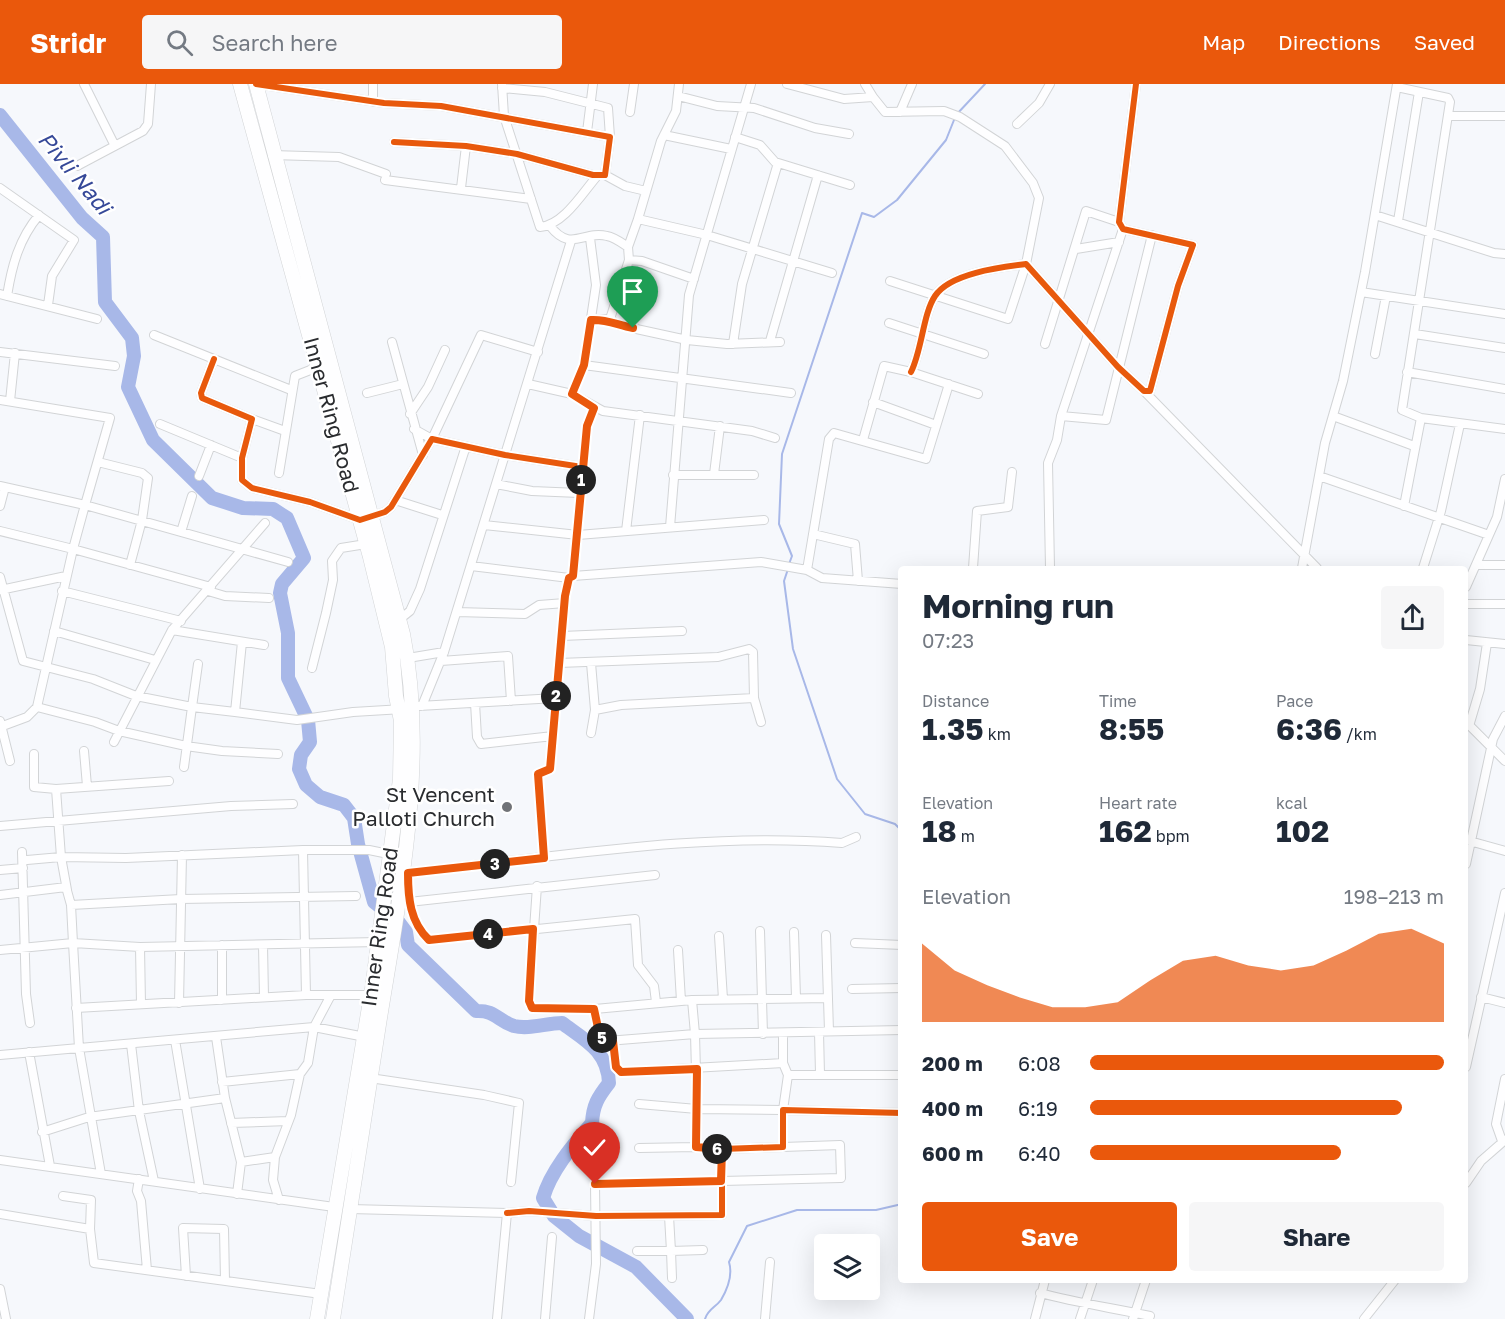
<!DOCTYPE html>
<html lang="en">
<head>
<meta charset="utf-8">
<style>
	body { margin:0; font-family:"Golos Text",sans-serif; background:#f6f6f7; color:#1f2937; height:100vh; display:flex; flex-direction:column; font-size:22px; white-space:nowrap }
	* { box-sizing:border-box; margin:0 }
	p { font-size:20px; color:#747a83 }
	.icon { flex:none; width:33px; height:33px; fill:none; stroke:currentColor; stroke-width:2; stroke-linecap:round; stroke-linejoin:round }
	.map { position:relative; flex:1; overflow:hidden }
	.drawer { position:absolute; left:898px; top:482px; width:570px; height:717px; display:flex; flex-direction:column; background:#fff; border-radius:6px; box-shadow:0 6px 24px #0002 }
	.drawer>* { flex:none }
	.buttons { position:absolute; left:814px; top:1150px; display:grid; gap:12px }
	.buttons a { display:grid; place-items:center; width:66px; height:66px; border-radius:6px; background:#fff; box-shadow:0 6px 24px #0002; font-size:30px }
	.pin { position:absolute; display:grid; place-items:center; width:51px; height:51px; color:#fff; margin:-62px -26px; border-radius:50% 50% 50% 0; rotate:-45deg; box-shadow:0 0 6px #0007 }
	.pin .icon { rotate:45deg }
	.km { position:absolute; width:30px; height:30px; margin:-15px; border-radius:50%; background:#222; color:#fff; font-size:16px; line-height:30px; text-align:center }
	.round { display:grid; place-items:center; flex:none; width:63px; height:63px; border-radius:6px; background:#f6f6f7 }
	.head { display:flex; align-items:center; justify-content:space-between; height:102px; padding:0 24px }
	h1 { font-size:33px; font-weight:700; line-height:45px }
	.metrics { display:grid; grid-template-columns:repeat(3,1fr); gap:9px; height:102px; padding:6px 24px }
	.metrics div { display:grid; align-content:center }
	.metrics b { font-size:30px; font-weight:700 }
	.metrics small { font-size:16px; font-weight:400 }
	.metrics p { font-size:16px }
	.chart { height:168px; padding:12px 24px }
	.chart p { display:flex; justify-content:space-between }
	.chart svg { width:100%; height:108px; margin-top:6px; fill:#ea580c; opacity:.7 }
	.cta { display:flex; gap:12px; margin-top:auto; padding:12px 24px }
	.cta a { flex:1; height:69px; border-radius:6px; background:#ea580c; color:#fff; font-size:24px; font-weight:700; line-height:69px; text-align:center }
	.cta a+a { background:#f6f6f7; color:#1f2937 }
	ul { padding:0 24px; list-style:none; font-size:20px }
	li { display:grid; grid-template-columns:96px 72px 1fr; align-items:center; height:45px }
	li i { height:15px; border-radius:8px; background:#ea580c }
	header { display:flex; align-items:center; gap:36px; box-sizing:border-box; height:84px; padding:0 30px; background:#ea580c; color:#fff }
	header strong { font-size:28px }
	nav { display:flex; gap:33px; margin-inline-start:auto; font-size:21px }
	.search { width:420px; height:54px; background:#f6f6f7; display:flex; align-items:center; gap:15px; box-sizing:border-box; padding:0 21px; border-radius:6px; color:#747a83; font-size:22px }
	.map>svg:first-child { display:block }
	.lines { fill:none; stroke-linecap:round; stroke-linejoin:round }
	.stream { stroke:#a8b8e8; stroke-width:2 }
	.river { stroke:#a8b8e8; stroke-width:14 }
	.minor-casing { stroke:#d2d4d6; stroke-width:10 }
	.trunk-casing { stroke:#d2d4d6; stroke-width:15 }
	.minor { stroke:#fefeff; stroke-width:8 }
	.trunk { stroke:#fefeff; stroke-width:14 }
	.cycleway-casing { stroke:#fff; stroke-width:10 }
	.cycleway { stroke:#e8590c; stroke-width:6 }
	.route-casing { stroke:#fff; stroke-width:12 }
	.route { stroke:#ea580c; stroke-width:8 }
	.poi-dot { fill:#717377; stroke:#fff; stroke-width:2 }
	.labels { text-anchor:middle; stroke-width:5; stroke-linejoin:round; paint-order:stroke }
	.street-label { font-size:21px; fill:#2a2c2f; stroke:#fff }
	.poi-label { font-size:21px; fill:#2a2c2f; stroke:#fff; text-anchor:end }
	.water-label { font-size:22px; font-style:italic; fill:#354898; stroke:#fff }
</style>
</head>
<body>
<header>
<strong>Stridr</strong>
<div class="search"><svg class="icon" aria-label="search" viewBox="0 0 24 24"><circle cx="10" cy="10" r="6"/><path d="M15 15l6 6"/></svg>Search here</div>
<nav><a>Map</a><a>Directions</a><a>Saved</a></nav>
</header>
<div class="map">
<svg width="1505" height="1235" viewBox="0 0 1505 1235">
	<rect width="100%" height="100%" fill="#f6f8fc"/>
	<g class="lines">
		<path class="stream" d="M789,480L792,472L779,440L782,370L862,129L874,133L897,116L946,56L956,31L985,0
			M788,485L784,497L793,565L837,695L865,730L895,740L902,747
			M705,1235C708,1225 715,1224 721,1216C728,1204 733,1191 729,1178L747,1142L797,1126H876L902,1120"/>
		<path class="river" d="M0,31L82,134L103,153L105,218L132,254L134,272L128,303L153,356L212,414L243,424L273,425L287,434L304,474L282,500L280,509L288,549V594L308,636L310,658L301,671L299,685L306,701L320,713L344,721L354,734L358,760L374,818L397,836L406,848L408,861L476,927C495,926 498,937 514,942C529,946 546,939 562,939C585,956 608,967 609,999C598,1013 593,1021 592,1039C574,1060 551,1086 543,1114L554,1132L579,1152L636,1183L687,1235"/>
		<defs>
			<path id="minor" d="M84,0L115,62
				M256,0L384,19L441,22L610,53L605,91H593L517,70L466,62L394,58
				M502,0L504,32L540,143C564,141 583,108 598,91
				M679,0L676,27L661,57L638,135L707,151L832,189
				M787,0L844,15L873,13L865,0
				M1397,3L1448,14L1450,18L1402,326L1421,334L1505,345
				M502,4L545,8L608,24L610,53
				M678,12L717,22L754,24L815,44L849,50
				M873,13L885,28L944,27L960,33L1005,62L1033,99L1039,114L1026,180L1008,235L890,197
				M373,18V0
				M630,28L634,0
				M900,28L912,0
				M1448,32H1505
				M1017,40L1039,19L1050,0
				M587,48L593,0
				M664,51L731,65
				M735,53L760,61L775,78L850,101
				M272,71L339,73L386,90
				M77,82L143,47L148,40L151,0
				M605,91L625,102L646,107
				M385,96L531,115
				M0,104L74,156L52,192L48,221
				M461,104L466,62
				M1375,131L1494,169L1505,170
				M638,135L628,163L629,176L642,177L694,195
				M1398,137L1419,8
				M550,142C571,169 583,146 607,152C614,153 622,159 628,163
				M1123,145L1061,332L1106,336L1152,151
				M1076,165L1119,158
				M1361,208L1505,230
				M0,210L97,235
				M7,212C12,181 19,155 39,131
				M610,235L629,176
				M591,236L610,235L618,241L687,256L727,260L780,258
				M889,239L984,270
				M1415,250L1505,264
				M154,251L291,306
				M770,257L818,91
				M392,258L423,371
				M733,260L742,200L778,79
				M1045,260L1086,127L1119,138
				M0,268L115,282
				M1375,270L1386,212
				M214,275L201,309L202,314L252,335L242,374V396L252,404L310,418L360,436L385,428L391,423L432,355L505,371L582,383
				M584,281L791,309
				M911,288C922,266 923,230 935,212C950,189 1002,183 1026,180L1118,283L1144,307H1150L1178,202L1193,161L1123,145L1119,138L1136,0
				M1407,288L1505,305
				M528,300L572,310L603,327L752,347L775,354
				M1144,307L1317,484
				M367,309L403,300
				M572,310L584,281L596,201L590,154
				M0,316L110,334L85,421L0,402
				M10,317L15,269
				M873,318L936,341
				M410,330L428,303L445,266
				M1333,332L1414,362
				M252,335L285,347
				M160,340L242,374
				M414,345L432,355L481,251L538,268
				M863,356L884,282L911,288L978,310
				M98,378L142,389L148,394L142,436L130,481
				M279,389L295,292L318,283
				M714,390L720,342
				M673,391H754
				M199,392L211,361
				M1319,392L1489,451
				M496,400L532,407L579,409
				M395,416L442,431
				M0,422L5,403
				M1404,422L1421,334
				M484,441L578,451L764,436
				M670,443L689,211L751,0
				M0,447L73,465L37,623L27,633L0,643
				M626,447L640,331
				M181,448L192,412
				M813,450L855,460L858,497
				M1476,481H1505
				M471,482L569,494
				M973,484L977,427L1008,423L1012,388
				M1050,484L1048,379L1057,356L1061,332
				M1302,484L1325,359L1343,297L1365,188L1397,0
				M1423,484L1441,427L1460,340
				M807,486L829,355L834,349L926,375L949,300
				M573,492L761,478L807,486L822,494L902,500
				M0,493L23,577L93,595L136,612L192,623L198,580
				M211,503L73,465L85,421L288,478
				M1466,503L1497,433L1505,395
				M0,506L66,492
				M62,507L181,537
				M208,507L225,512L269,514
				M1466,520H1505
				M457,528L525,530L539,521L565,519
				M400,535L410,527L420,505L466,362
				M172,546L264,561
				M54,547L155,576
				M562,552L682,547
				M1466,556L1505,560
				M408,574L444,568
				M441,577L508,572L511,617
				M559,579L718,573L749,565L753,568L754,614
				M591,579L595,626L621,621L754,614L761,638
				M312,584L326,529L333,496L332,477L341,464L366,460
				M475,619L477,653L481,660L553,652
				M419,622L556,614
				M422,622L444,568L571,157
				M37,623L95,638L119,647L186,662L222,667L278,670
				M235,628L297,636L353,628L403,625
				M0,637L10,677
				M1466,638L1505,677
				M1469,642L1480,605L1487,559
				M591,649L595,626
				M114,658L172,546L265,439
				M84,667L87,702
				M34,670V703L56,705
				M184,683L192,623L235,628L242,558
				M169,697L56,705L61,773L126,774L303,766
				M0,742L231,722L293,720
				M1466,756L1505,767
				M22,768L26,910L30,939
				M544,774L538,690L550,685L565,512L569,494L573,492L587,342L594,324
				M27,776L61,773L67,806
				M1466,780L1493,655L1505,632
				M0,786L23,784
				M401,789C547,775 695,747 842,759L856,753
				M408,792C408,815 411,839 429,856L635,835L638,881L654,902L656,918
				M537,802L529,917L532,924L595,925L600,953L607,957L695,950L697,1025L639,1020
				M0,811L66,803L71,821L181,815L356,812
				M409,818L655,791
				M71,821L73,859L140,863L378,858
				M760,847L763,950
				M794,848L796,914
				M826,851L829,947
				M719,852L723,915
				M855,859L902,861
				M222,861V916
				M263,861L264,913
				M140,863L141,920
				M0,866L73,859L79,964L101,1090
				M678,866L681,917
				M852,905L902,904
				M306,911H331
				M1481,913L1505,919
				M692,916L828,914
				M179,919L182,771
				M76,924L306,911L303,766H369L403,773
				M595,925L692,916L695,950L902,946
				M819,948L820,990
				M783,950V979L788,991H902
				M216,953L225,1014L241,1078L237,1110
				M175,956L200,1105
				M613,957L616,983L621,988L783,979
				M131,960L139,1027L154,1097
				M29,968L50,1082
				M0,971L314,943L365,953
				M1466,983L1505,809
				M370,994L484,1011L519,1019L511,1098
				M222,998L300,990
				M231,1039L288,1037
				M42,1048L89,1033L225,1014
				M1502,1057L1496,1040L1505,995
				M639,1064L696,1063
				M722,1065L696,1063L697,1025L783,1026L788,991
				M275,1073L273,1096L279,1116
				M0,1076L334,1123
				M241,1078L275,1073L291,1031L300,990L308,979L314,943L331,911H371
				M139,1095L137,1107L141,1117L147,1186
				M1466,1099L1481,1077L1505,1056
				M63,1112L91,1116L90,1145
				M350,1125L507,1129L497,1235
				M507,1129L529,1127L596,1132L722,1131V1065L783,1063V1026L902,1029
				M0,1130L90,1145L94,1179L321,1210
				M669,1132L671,1167L703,1166
				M637,1167H671L672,1194
				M186,1192L183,1144L224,1145L225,1197
				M0,1205L6,1235
				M1040,1209C1077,1219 1113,1224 1150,1232
				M545,1235L552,1153
				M589,1235L596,1180L595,1100L841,1094L840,1061L783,1063
				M765,1235L770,1178
				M1035,1235L1045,1196
				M1080,1235L1093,1196
				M1133,1235L1146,1196
				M1364,1235L1395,1196"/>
			<path id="trunk" d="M240,0L370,473L392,563L396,612L401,637L400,695L372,905L317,1235
				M256,0L403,550C428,674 400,810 380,934C364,1034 349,1135 333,1235"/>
		</defs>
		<use href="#minor" class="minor-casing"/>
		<use href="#trunk" class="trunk-casing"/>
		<use href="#minor" class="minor"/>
		<use href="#trunk" class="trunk"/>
		<defs>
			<path id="cycleway" d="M256,0L384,19L441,22L610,53L605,91H593L517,70L466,62L394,58
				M214,275L201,309L202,314L252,335L242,374V396L252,404L310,418L360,436L385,428L391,423L432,355L505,371L582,383
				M911,288C922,266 923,230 935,212C950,189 1002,183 1026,180L1118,283L1144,307H1150L1178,202L1193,161L1123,145L1119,138L1136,0
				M507,1129L529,1127L596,1132L722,1131V1065L783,1063V1026L902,1029"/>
		</defs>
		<use href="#cycleway" class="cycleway-casing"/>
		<use href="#cycleway" class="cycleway"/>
	</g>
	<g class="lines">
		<defs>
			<path id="route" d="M595,1100L721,1097L722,1065L696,1063L697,985L621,988L616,983L613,957L600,953L594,925L532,924L529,917L533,845L429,856C410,838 408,814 408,789L544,774L538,690L550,685L565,512L569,494L573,492L587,342L594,324L572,310L584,281L591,236C607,235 617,241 633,244"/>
		</defs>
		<use href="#route" class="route-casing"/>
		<use href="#route" class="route"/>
	</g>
	<circle class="poi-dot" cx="507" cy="723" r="6"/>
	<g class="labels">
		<g class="street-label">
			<text transform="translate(331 331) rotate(75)" y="7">Inner Ring Road</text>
			<text transform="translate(380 843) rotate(-82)" y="7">Inner Ring Road</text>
		</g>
		<g class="poi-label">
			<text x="495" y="718">St Vencent<tspan x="495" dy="24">Palloti Church</tspan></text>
		</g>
		<g class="water-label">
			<text transform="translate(75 89) rotate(50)" y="8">Pivli Nadi</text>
		</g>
	</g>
</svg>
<div class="buttons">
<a><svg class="icon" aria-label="layers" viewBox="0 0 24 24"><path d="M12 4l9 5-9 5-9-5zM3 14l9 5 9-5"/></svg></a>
</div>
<div class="pin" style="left:633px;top:244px;background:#1e9e55"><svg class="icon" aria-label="arrive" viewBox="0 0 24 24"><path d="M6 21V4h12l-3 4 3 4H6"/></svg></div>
<div class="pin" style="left:595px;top:1100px;background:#d93025"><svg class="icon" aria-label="check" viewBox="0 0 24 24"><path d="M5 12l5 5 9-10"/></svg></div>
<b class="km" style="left:581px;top:396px">1</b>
<b class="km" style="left:556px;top:612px">2</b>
<b class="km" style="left:495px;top:780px">3</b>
<b class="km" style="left:488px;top:850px">4</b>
<b class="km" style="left:602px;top:954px">5</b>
<b class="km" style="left:717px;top:1065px">6</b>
<section class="drawer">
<div class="head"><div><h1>Morning run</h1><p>07:23</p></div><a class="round"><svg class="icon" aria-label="share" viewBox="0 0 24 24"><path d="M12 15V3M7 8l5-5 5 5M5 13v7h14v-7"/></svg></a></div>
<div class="metrics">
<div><p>Distance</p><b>1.35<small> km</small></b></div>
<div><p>Time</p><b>8:55</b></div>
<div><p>Pace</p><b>6:36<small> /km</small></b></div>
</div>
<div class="metrics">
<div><p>Elevation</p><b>18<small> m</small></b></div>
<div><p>Heart rate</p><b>162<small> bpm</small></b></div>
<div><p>kcal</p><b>102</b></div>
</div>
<div class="chart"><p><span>Elevation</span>198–213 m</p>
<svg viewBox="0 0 160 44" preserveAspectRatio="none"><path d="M0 44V12L10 23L20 29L30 34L40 38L50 38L60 36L70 27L80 19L90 17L100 21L110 23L120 21L130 15L140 8L150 6L160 12V44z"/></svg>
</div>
<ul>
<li><b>200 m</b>6:08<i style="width:100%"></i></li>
<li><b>400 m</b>6:19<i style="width:88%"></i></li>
<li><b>600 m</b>6:40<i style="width:71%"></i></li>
</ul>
<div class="cta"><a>Save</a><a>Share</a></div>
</section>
</div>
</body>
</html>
